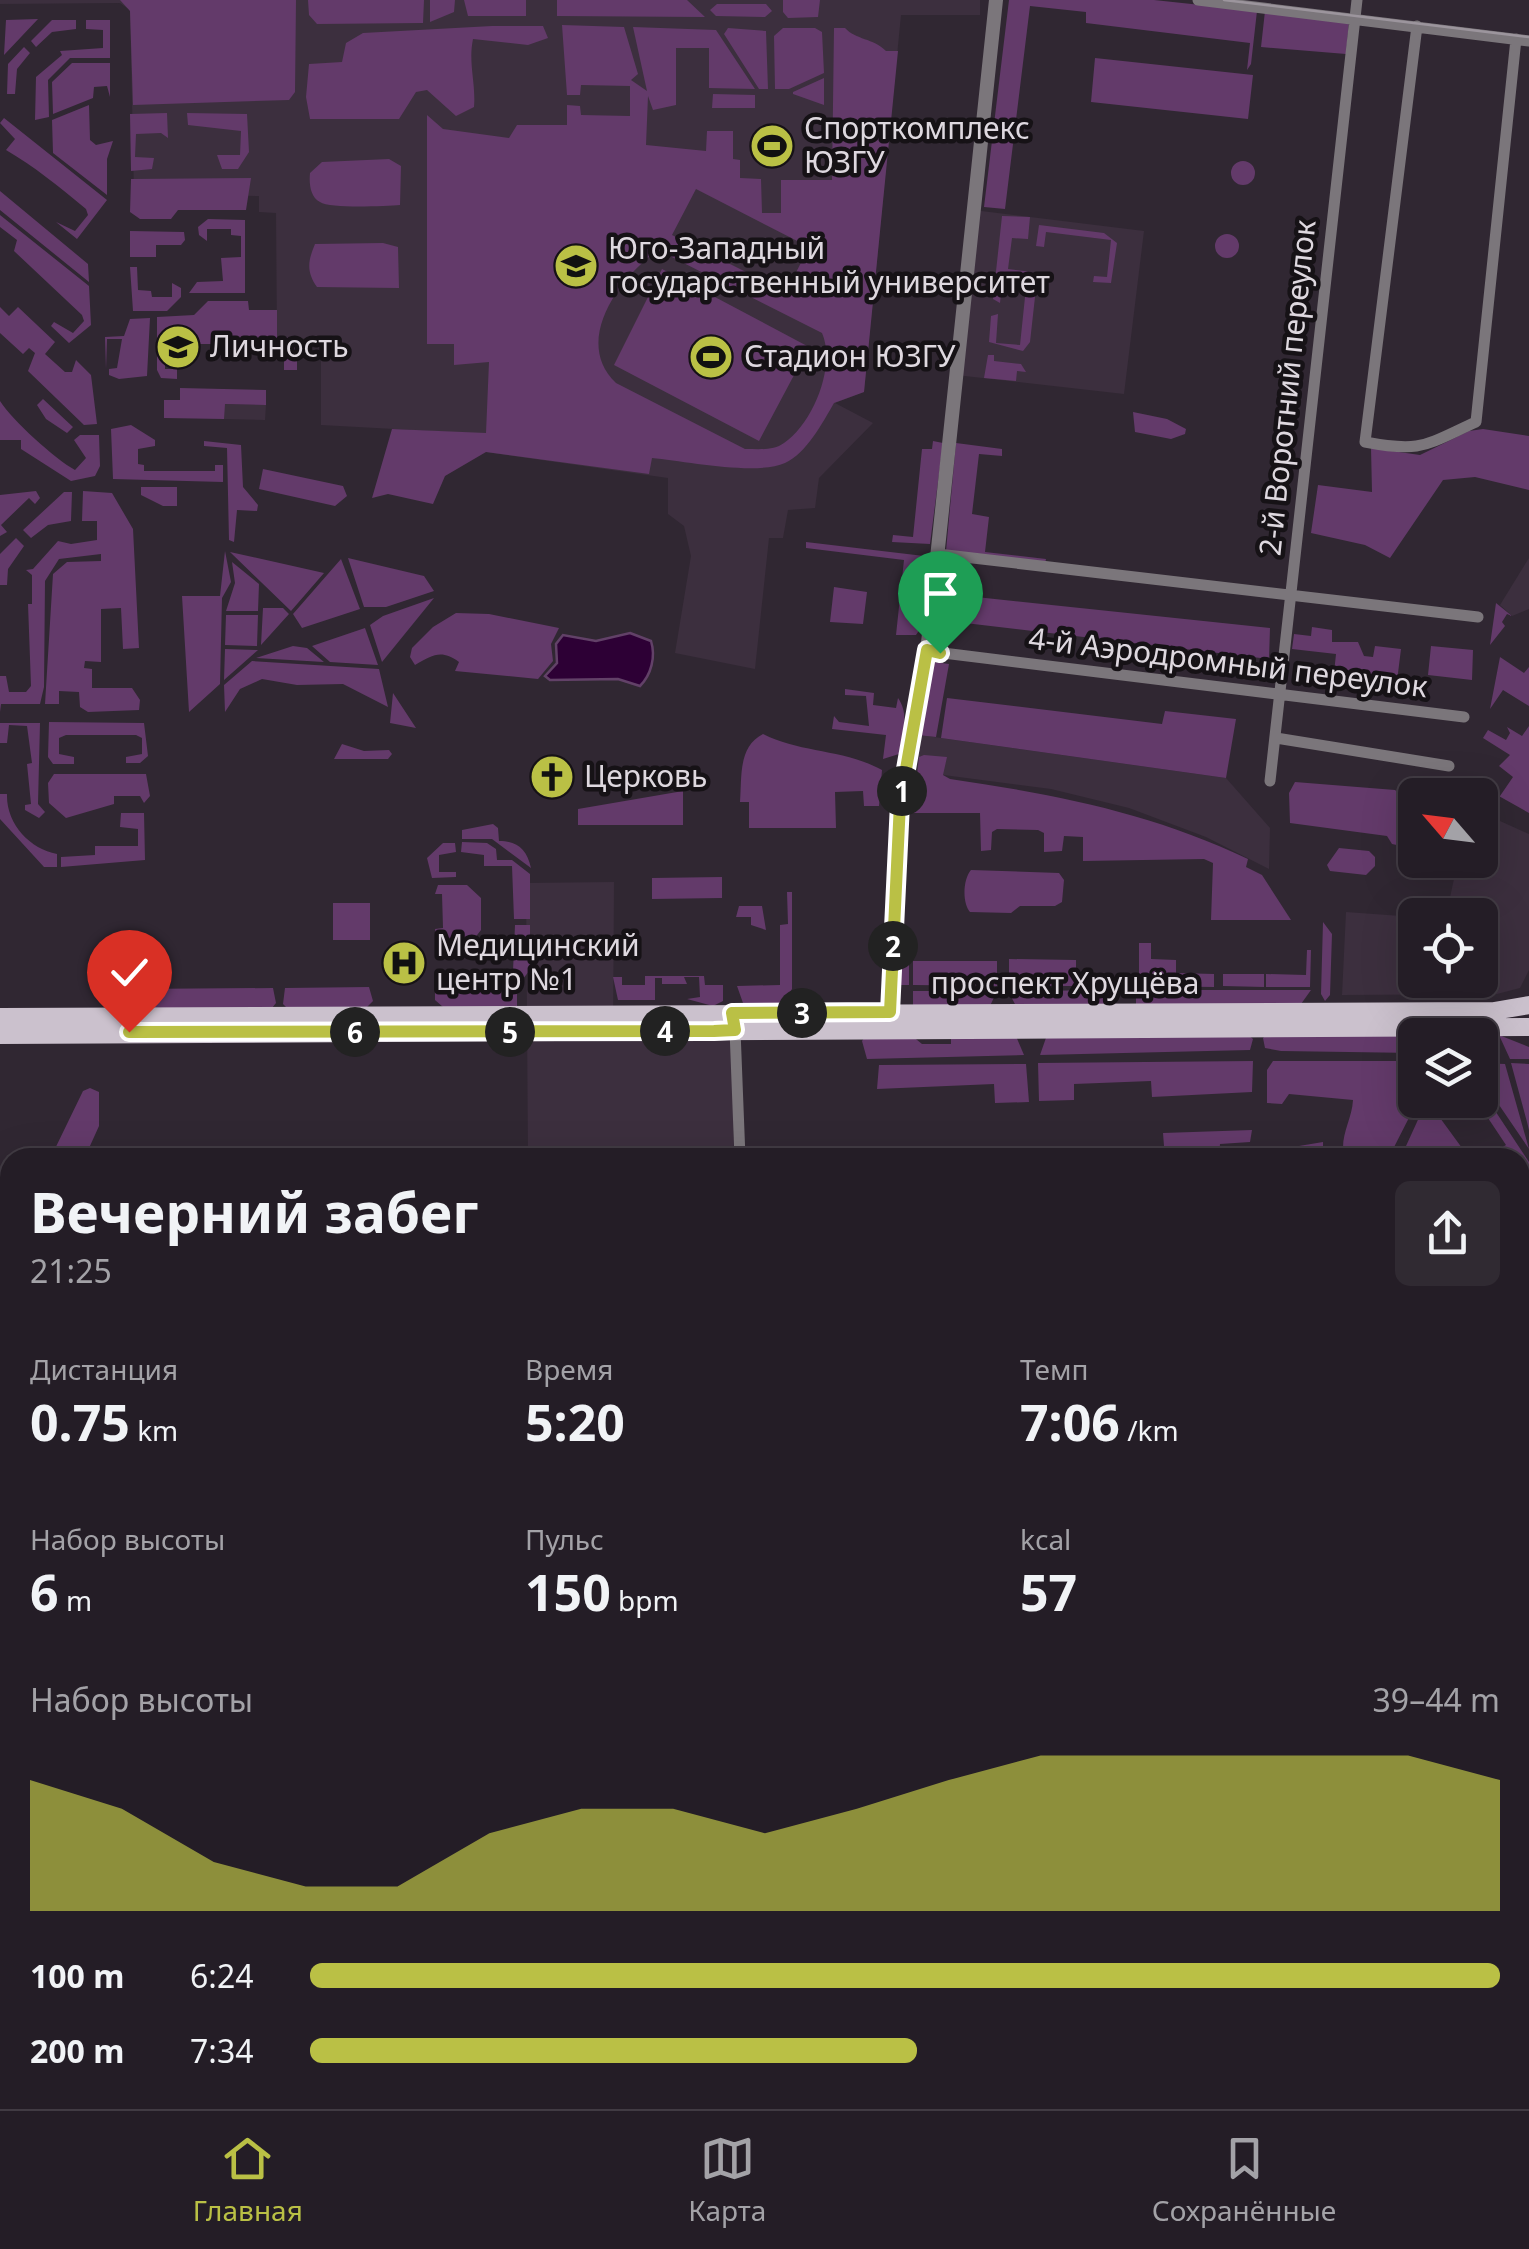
<!DOCTYPE html>
<html lang="ru">
<head>
<meta charset="utf-8">
<style>
	body { margin:0; font-family:"Noto Sans",sans-serif; background:#302a32; color:#f1f3f6; height:100vh; display:flex; flex-direction:column; font-size:38px; white-space:nowrap }
	* { box-sizing:border-box; margin:0 }
	p { font-size:32px; color:#a3a2a7 }
	.icon { flex:none; width:55px; height:55px; fill:none; stroke:currentColor; stroke-width:2; stroke-linecap:round; stroke-linejoin:round }
	.map { position:relative; flex:1; overflow:hidden }
	.panel { position:absolute; left:0px; top:1148px; width:1530px; height:962px; display:flex; flex-direction:column; background:#241d26; border-radius:30px 30px 0 0; box-shadow:0 10px 40px #0002,0 0 0 2px #413b43 }
	.panel>* { flex:none }
	.needle { width:65px; rotate:298deg }
	.fabs { position:absolute; left:1398px; top:778px; display:grid; gap:20px }
	.fabs a { display:grid; place-items:center; width:100px; height:100px; border-radius:15px; background:#241d26; box-shadow:0 10px 40px #0002,0 0 0 2px #413b43; font-size:50px }
	.pin { position:absolute; display:grid; place-items:center; width:85px; height:85px; color:#fff; margin:-102px -42px; border-radius:50% 50% 50% 0; rotate:-45deg; box-shadow:0 0 10px #0007 }
	.pin .icon { rotate:45deg }
	.km { position:absolute; width:50px; height:50px; margin:-25px; border-radius:50%; background:#222; color:#fff; font-size:28px; line-height:50px; text-align:center }
	.round { display:grid; place-items:center; flex:none; width:105px; height:105px; border-radius:15px; background:#302a32 }
	.head { display:flex; align-items:center; justify-content:space-between; height:170px; padding:0 30px }
	h1 { font-size:55px; font-weight:700; line-height:75px }
	.figures { display:grid; grid-template-columns:repeat(3,1fr); gap:15px; height:170px; padding:10px 30px }
	.figures div { display:grid; align-content:center }
	.figures b { font-size:50px; font-weight:700 }
	.figures small { font-size:28px; font-weight:400 }
	.figures p { font-size:28px }
	.chart { height:280px; padding:20px 30px }
	.chart p { display:flex; justify-content:space-between }
	.chart svg { width:100%; height:180px; margin-top:10px; fill:#bac045; opacity:.7 }
	ul { padding:0 30px; list-style:none; font-size:32px }
	li { display:grid; grid-template-columns:160px 120px 1fr; align-items:center; height:75px }
	li i { height:25px; border-radius:12px; background:#bac045 }
	.dock { display:flex; justify-content:space-around; align-items:center; height:140px; border-top:2px solid #413b43; background:#241d26; font-size:28px; color:#a3a2a7 }
	.dock a { display:grid; justify-items:center; gap:5px }
	.dock .current { color:#bac045 }
	.map>svg:first-child { display:block }
	.built { fill:#3c2f3e }
	.green { fill:#633a6a; fill-rule:evenodd }
	.water { fill:#2d0035; stroke:#624168; stroke-width:2.5 }
	.lines { fill:none; stroke-linecap:round; stroke-linejoin:round }
	.minor { stroke:#7b767b; stroke-width:11 }
	.tertiary { stroke:#7b767b; stroke-width:14 }
	.secondary { stroke:#a8a0a9; stroke-width:15 }
	.primary { stroke:#cbc1cd; stroke-width:18 }
	.tram { stroke:#9c959d; stroke-width:2.5 }
	.route-casing { stroke:#fff; stroke-width:20 }
	.route { stroke:#bac045; stroke-width:12 }
	.labels { text-anchor:middle; stroke-width:9; stroke-linejoin:round; paint-order:stroke }
	.poi-label { font-size:30px; fill:#ded8df; stroke:#161216; text-anchor:start }
	.street-label { font-size:30px; fill:#ded8df; stroke:#161216 }
</style>
</head>
<body>
<div class="map">
<svg width="1529" height="2109" viewBox="0 0 1529 2109">
	<rect width="100%" height="100%" fill="#302732"/>
	<path class="built" d="M0,0H980V15H901L864,392L835,403L873,423L819,478L815,508L788,510L783,538H769L755,669L675,653L691,556L684,526L668,514V478L486,452V434L321,425V339L277,338L276,213L259,212V196L134,193L130,10L120,3L0,4Z
		M973,210L1144,231L1124,394L956,375Z
		M224,404L266,405L265,420L224,419Z
		M1529,558V609L1512,616L1500,605Z
		M920,735L1226,778L1270,828L1269,869L1206,837L1129,808L1051,789L913,771Z
		M1480,812L1529,834V970L1520,988L1497,994L1342,995L1346,912L1415,917V980H1480V915H1439L1448,907L1458,860H1480Z
		M614,882L613,1037H732L734,1157H528L526,883Z
		M1529,1548V1623L1520,1628V1554Z
		M0,1695L10,1700V1932L0,1953Z
		M46,2100H194L190,2109H42Z
		M357,2100H415L411,2109H376Z"/>
	<path class="green" d="M120,0H296L295,92L289,100L133,105L130,11Z
		M308,0H424L423,23L317,24L309,15Z
		M430,0H455L454,12L430,22Z
		M464,0H526V16H468Z
		M557,0H687L705,17L557,16Z
		M783,0H820L818,17L788,18L783,12Z
		M1009,0H1154L1257,11L1251,64L1247,70L1250,43L1086,23V12L1030,6L1005,209L984,207Z
		M717,4H766L772,11L765,17L716,16L710,10Z
		M1265,11L1349,21L1346,54L1261,47Z
		M38,19L4,55L6,20Z
		M52,20H76V29L52,32L36,47L31,41Z
		M86,20H110V58H70L48,80L49,117L35,120L36,77L62,55L60,51L103,48V30L86,29Z
		M562,25L624,27L638,74L631,80L647,91L633,27L716,30L755,89L709,88V48H676V105L653,110L648,96L646,145L706,151L707,131H733V159L740,160V178L761,179L762,213H781V180H832L834,28H845C856,40 873,38 886,51H898L864,392L834,403C823,422 806,454 785,463C756,476 685,461 652,458L649,474L486,452L445,476L433,504L388,494L372,498L392,429L486,433L489,362L454,365V344H427V115L443,129L509,138L517,125H567V105L580,106L581,115L630,116V86L581,85L580,95H567ZM696,189L809,247L786,292L672,235ZM658,250L822,333C836,365 814,422 784,443C773,451 758,449 745,449L616,383C572,341 620,277 658,250Z
		M492,26H543L548,38L528,45L473,39C468,63 476,83 474,107L456,116L427,90L416,92L399,119H310L306,97L309,64L342,62L346,43L363,33Z
		M728,28L766,31L768,89H759L724,34Z
		M783,28H815L822,32L824,73L789,89H775L774,36Z
		M24,47L30,53L17,69L15,94H7L8,64Z
		M1095,58L1253,75L1248,119L1091,102Z
		M72,63H110V97L107,86L94,87L93,98L53,114L52,82Z
		M824,78V105L793,94V92Z
		M713,94L755,95V108H712Z
		M89,105L90,140L96,145L113,141L107,159V195L53,153L52,120Z
		M167,113L168,138L161,133L136,134L135,157L154,158L152,169L131,171L130,114Z
		M187,113L247,114L249,152L238,169H222L217,155H240L241,131L188,125Z
		M4,118L107,200L77,239L56,222L75,231L88,215L86,209C57,185 35,167 6,150L15,139L0,123Z
		M389,159L401,166L400,205C386,206 330,209 320,202C310,197 309,183 310,173L322,162Z
		M1231 173a12 12 0 1 1 24 0a12 12 0 1 1-24 0Z
		M251,178L246,210H178L171,219H140L130,212L131,179Z
		M0,191L88,264L89,282L0,210Z
		M0,215L89,286L91,325L69,343L51,326L54,322L73,333L84,321L82,315L14,251L17,240L0,227Z
		M1002,216L1030,217L1028,239L1012,238L1008,269L1032,272L1037,279L1030,342L1023,351L989,342L991,316L998,314L996,343L1020,345L1027,278L1003,275L1000,303L993,299Z
		M208,219L245,220V293H189L197,282L223,281L221,258L241,257V236L231,235V229H207V241L199,235L198,227Z
		M1039,225L1104,233L1117,243L1111,283L1093,282L1094,276L1107,277L1111,240L1046,232L1044,247L1036,246Z
		M130,231L184,232L185,240L181,245H156V257H130Z
		M1215 246a12 12 0 1 1 24 0a12 12 0 1 1-24 0Z
		M383,243L398,247L399,288L317,287C306,271 308,261 315,244Z
		M130,267H137L138,290L151,291L152,297H172V283L181,288V297L167,311H133Z
		M662,269L809,347L759,441L614,365Z
		M208,301H248L249,310H277V337L297,338V370H284V344H197L196,338L195,344H181L177,338V347H165V369H177V379L161,378L157,370V317L194,315Z
		M0,307L9,316L18,307L55,342L45,354L65,372H72L76,360L91,375L97,424L84,425L28,371L35,353L29,348L23,354L0,333Z
		M150,318L147,376L119,379L109,375V369L117,368L122,339H107L106,369L105,337L124,336L130,319Z
		M988,355H994V361L1021,364L1026,372L1017,371L1016,381L984,378Z
		M180,388L266,390V405L225,404L224,419L164,418V400H180Z
		M43,399L73,427L67,433L46,419L37,405Z
		M0,401C12,420 55,459 75,470L86,458L74,440L80,435H99L100,466L95,476L71,481L21,449V440H0Z
		M1133,412L1167,419L1186,429L1185,434L1171,439L1135,432Z
		M131,425L155,440V446L138,449V464L144,465V471H215V465H223V482L113,479L111,429Z
		M1483,429L1529,436V490L1475,477L1443,480L1390,558L1365,545L1311,533L1318,485L1372,492L1371,448L1420,455L1469,431Z
		M204,441L241,445L243,487L258,505L257,511L237,510L234,542L229,540L227,448L204,446Z
		M933,441L943,443L930,544L892,542L893,535L913,537L922,449H932Z
		M956,443L1002,449V456L979,454L972,514L989,517L985,552L1046,559L1045,564L946,551Z
		M263,469L343,486L347,496L335,506L259,489Z
		M141,487H177V506H163L141,495Z
		M36,491L40,498L35,504L29,498L1,525L7,532L0,536V495Z
		M83,491L112,493L133,529L139,648L123,649L121,608L101,609V662L85,661L84,668L92,669V688H132L140,700L139,710L88,712L80,707L79,692L59,691V704H45L53,574L67,562L101,561V554L59,559L45,581L44,687L40,704H1L0,712V676H6L9,692H26L31,686L28,604H32V575L26,570L33,569L58,541L71,544L97,540V521H82Z
		M64,492H72L71,521L48,525L31,538L23,530Z
		M16,538L24,546L8,569L7,585H0V554Z
		M806,542L924,556L928,561C928,583 929,618 916,635H896L904,560L806,548Z
		M225,551L231,582L222,598L220,684L189,712L182,596H220Z
		M230,552L324,573L291,611Z
		M947,554L956,555L944,653L933,652Z
		M348,558L424,576L434,591L386,607H364Z
		M341,559L360,609L302,628L293,614Z
		M232,562L259,584L258,611H226L235,583Z
		M834,587L867,592L863,624L830,622Z
		M967,596L1270,628L1269,659L965,623Z
		M434,598L382,662L370,625L383,616Z
		M1496,603L1512,616L1507,614L1502,622L1505,626L1490,645Z
		M263,608H283L289,614L261,645Z
		M456,613L489,614L559,628L551,644L553,661L538,679L455,671L459,662C441,649 433,655 415,665L410,657L412,648L433,627Z
		M226,615H258L257,646L225,645Z
		M1312,627L1332,630V642H1358L1364,656L1373,657L1375,646L1401,649L1397,681L1334,673L1336,654L1292,649L1294,634L1311,636Z
		M365,628L378,665L330,662L312,646Z
		M293,646L307,648L324,662L256,658Z
		M1431,646L1473,650L1472,680L1428,675Z
		M225,649L258,650L224,680Z
		M1500,657L1524,673L1529,667V706L1503,690L1490,709Z
		M252,661L379,669L388,707L343,684L297,685L262,679L240,689L225,712L224,685Z
		M933,662L949,664L936,737L917,735Z
		M845,689L874,693L873,705L896,708L898,698C910,715 902,734 899,754L883,759L886,735L832,729L834,716L839,722L869,726L866,696L845,695Z
		M393,693L416,728L390,723Z
		M947,698L1162,724L1165,711L1236,719L1226,778L941,738Z
		M49,722L144,723L148,756L140,763H126V757L142,754V738L136,735H66L59,738V754L74,757V764H53L48,757Z
		M0,723H40L38,804L45,812L39,818L25,810V805L31,804L27,764L32,763L27,726L9,725L7,743H0Z
		M1529,726V813L1465,777L1500,796L1513,777L1499,766L1510,755L1483,738L1488,730L1506,740L1510,733L1507,727L1522,736Z
		M763,734C800,753 844,749 882,770L879,806H864L863,791L835,792L836,828H749V802H740C742,776 738,747 763,734Z
		M342,744L364,751L389,750L392,754L388,759H334Z
		M924,755L947,757L943,775L950,779C1054,794 1152,813 1248,859L1246,867L1262,875L1291,920H1211L1213,863L1204,859L1083,861V837L1064,836L1062,851L1044,852V833L1038,830L997,829L992,832L991,850L981,851L980,813H913L919,757Z
		M54,774H146L150,796L144,803L140,796H114V804L66,818L49,803L48,783Z
		M1295,782L1395,790L1415,807V849L1392,844L1387,836L1290,823L1289,793Z
		M683,791V825H578V809Z
		M0,794H7C6,824 30,849 57,854V867H44L0,819Z
		M121,813H144L145,860L61,867V857L95,855V846H138V829L120,827Z
		M493,824L498,828L499,841C517,841 527,849 531,868L492,839H462V830Z
		M462,842L487,843L496,849L497,860H512L530,874V919H514L512,866H484V855L461,852Z
		M443,843H455L456,852L439,855V872H456V877L432,878L427,858Z
		M1339,848L1369,851L1375,857V866L1366,875L1330,871L1327,865Z
		M971,870L1059,873L1064,880L1062,902L1055,906H1020L1011,913L970,912C962,903 963,879 971,870Z
		M722,877V898L652,899V878Z
		M438,885H467L481,898V930L474,939L436,937L435,929L443,928L442,894H435Z
		M787,892H792V989L783,1003H743L737,986L780,985V925L788,924Z
		M333,903H370V940H333Z
		M739,906H762L766,930L751,925V917H736Z
		M1323,922L1332,934L1330,995L1325,1001L1321,994Z
		M515,925H530V970L522,980L436,981V973L513,971Z
		M909,939V985H900V948Z
		M1139,943H1151V959L1176,960V973L1214,974V987L1139,986Z
		M1307,950H1311L1310,987H1266V974L1306,975Z
		M1009,959L1076,960V986H1009Z
		M913,961H997V986L913,985Z
		M1223,974H1264V987L1223,986Z
		M645,976H704L705,985H723V1001L713,1006L687,999L700,997L699,977H684L687,984H662V978H655V1000H618L613,977H622V985H645Z
		M369,987L373,1001L367,1007L287,1008L283,1004L285,988Z
		M435,987H517V1007H443L435,1000Z
		M273,988L276,1003L272,1008H132V989Z
		M1119,990L1115,1005L1016,1006L1008,991Z
		M1136,990H1311L1301,1004H1136Z
		M913,991H997L990,1006L913,1005Z
		M1269,1032L1415,1035V1053L1281,1051L1265,1048L1263,1038Z
		M1246,1033L1253,1039L1250,1050L1040,1055L1047,1035Z
		M867,1034L911,1035L922,1044H951V1038L1015,1034L1024,1055L867,1059L862,1041Z
		M1499,1035L1529,1047V1059H1510Z
		M1253,1061L1252,1092L1152,1097L1151,1081L1074,1084V1100L1039,1101L1038,1063Z
		M1273,1061H1401L1409,1078L1404,1098L1417,1102L1389,1157H1287V1148L1323,1142V1149L1343,1148C1343,1130 1352,1118 1353,1100L1289,1094L1282,1104L1267,1103V1070Z
		M1480,1063L1505,1064L1529,1149L1480,1077Z
		M1511,1063L1529,1064V1130L1527,1122Z
		M1026,1064L1029,1102L995,1103L994,1084L877,1089L879,1065Z
		M90,1088L99,1092V1126L85,1157H51L83,1091Z
		M1480,1088L1529,1162V1212L1520,1198V1158L1491,1154L1506,1145L1476,1100H1480Z
		M1427,1100L1462,1148L1460,1157H1401Z
		M1252,1130L1250,1142L1220,1144L1219,1157H1185L1184,1146H1164L1163,1133Z
		M9,1262L10,1265V1313L0,1294V1265Z
		M1520,1379L1529,1391V1444L1520,1450Z
		M532,2100H570L589,2109H537Z
		M1266,2100H1323L1325,2109H1250Z
		M1343,2100H1480L1482,2109H1350Z"/>
	<path class="water" d="M630,633L651,641C656,657 651,675 640,686L618,679L550,680L545,676L557,663L556,644L563,635L596,641Z"/>
	<g class="lines">
		<path class="minor" d="M1198,0L1529,41
			M1417,26L1365,442C1422,453 1425,445 1476,422L1516,39
			M938,554L1478,617
			M927,651L1464,717
			M1276,738L1449,766
			M1270,781L1357,0
			M735,1030L740,1158
			M0,1417L10,1435
			M0,1995L10,1974
			M993,2100L1010,2109
			M910,2109L915,2100"/>
		<path class="tertiary" d="M891,1012L900,803L928,643L996,0"/>
		<path class="secondary" d="M0,1342L10,1365
			M1520,1534L1529,1528
			M493,2100L496,2109
			M443,2109L445,2100
			M615,2109L629,2100"/>
		<path class="primary" d="M0,1017L1494,1011L1529,1005
			M0,1035L1529,1027"/>
		<path class="tram" d="M1224,0L1529,37"/>
	</g>
	<g class="lines">
		<defs>
			<path id="route" d="M129,1032L714,1031L735,1030L732,1013L890,1012L900,803L927,650L940,653"/>
		</defs>
		<use href="#route" class="route-casing"/>
		<use href="#route" class="route"/>
	</g>
	<defs>
		<symbol id="stadium-disc" viewBox="-11 -11 22 22"><circle r="9.5" fill="#bac045" stroke="#161216"/><path d="M0-5a6.5 5 0 1 0 0 10a6.5 5 0 1 0 0-10ZM-3.5-1.8h7v3.6h-7Z" fill="#111"/></symbol>
		<symbol id="university-disc" viewBox="-11 -11 22 22"><circle r="9.5" fill="#bac045" stroke="#161216"/><path d="M0-5L7-2L0 1L-7-2ZM-4 1L0 2.5L4 1V4Q0 6-4 4Z" fill="#111"/></symbol>
		<symbol id="school-disc" viewBox="-11 -11 22 22"><circle r="9.5" fill="#bac045" stroke="#161216"/><path d="M0-5L7-2L0 1L-7-2ZM-4 1L0 2.5L4 1V4Q0 6-4 4Z" fill="#111"/></symbol>
		<symbol id="church-disc" viewBox="-11 -11 22 22"><circle r="9.5" fill="#bac045" stroke="#161216"/><path d="M-1.2-6h2.4v3.5h3.3v2.4h-3.3V6h-2.4V-.1h-3.3v-2.4h3.3Z" fill="#111"/></symbol>
		<symbol id="hospital-disc" viewBox="-11 -11 22 22"><circle r="9.5" fill="#bac045" stroke="#161216"/><path d="M-5-5h3v3.5h4V-5h3V5h-3V1.5h-4V5h-3Z" fill="#111"/></symbol>
	</defs>
	<g fill-rule="evenodd">
		<use href="#stadium-disc" x="747" y="121" width="50" height="50"/>
		<use href="#university-disc" x="551" y="241" width="50" height="50"/>
		<use href="#school-disc" x="153" y="322" width="50" height="50"/>
		<use href="#stadium-disc" x="686" y="332" width="50" height="50"/>
		<use href="#church-disc" x="527" y="752" width="50" height="50"/>
		<use href="#hospital-disc" x="379" y="938" width="50" height="50"/>
	</g>
	<g class="labels">
		<g class="poi-label">
			<text x="804" y="139">Спорткомплекс<tspan x="804" dy="34">ЮЗГУ</tspan></text>
			<text x="608" y="259">Юго-Западный<tspan x="608" dy="34">государственный университет</tspan></text>
			<text x="210" y="357">Личность</text>
			<text x="744" y="367">Стадион ЮЗГУ</text>
			<text x="584" y="787">Церковь</text>
			<text x="436" y="956">Медицинский<tspan x="436" dy="34">центр №1</tspan></text>
		</g>
		<g class="street-label">
			<text transform="translate(1288 388) rotate(-84)" y="10">2-й Воротний переулок</text>
			<text transform="translate(1228 663) rotate(7)" y="10">4-й Аэродромный переулок</text>
			<text x="1065" y="994">проспект Хрущёва</text>
		</g>
	</g>
</svg>
<div class="fabs">
<a><svg class="needle" viewBox="-14 -14 28 28"><path d="M0-13l5 13h-10z" fill="#e53935"/><path d="M0 13l5-13h-10z" fill="#a3a2a7"/></svg></a>
<a><svg class="icon" aria-label="locate" viewBox="0 0 24 24"><circle cx="12" cy="12" r="6"/><path d="M12 2v4M12 18v4M2 12h4M18 12h4"/></svg></a>
<a><svg class="icon" aria-label="layers" viewBox="0 0 24 24"><path d="M12 4l9 5-9 5-9-5zM3 14l9 5 9-5"/></svg></a>
</div>
<div class="pin" style="left:940px;top:653px;background:#1e9e55"><svg class="icon" aria-label="arrive" viewBox="0 0 24 24"><path d="M6 21V4h12l-3 4 3 4H6"/></svg></div>
<div class="pin" style="left:129px;top:1032px;background:#d93025"><svg class="icon" aria-label="check" viewBox="0 0 24 24"><path d="M5 12l5 5 9-10"/></svg></div>
<b class="km" style="left:902px;top:791px">1</b>
<b class="km" style="left:893px;top:946px">2</b>
<b class="km" style="left:802px;top:1013px">3</b>
<b class="km" style="left:665px;top:1031px">4</b>
<b class="km" style="left:510px;top:1032px">5</b>
<b class="km" style="left:355px;top:1032px">6</b>
<section class="panel">
<div class="head"><div><h1>Вечерний забег</h1><p>21:25</p></div><a class="round"><svg class="icon" aria-label="share" viewBox="0 0 24 24"><path d="M12 15V3M7 8l5-5 5 5M5 13v7h14v-7"/></svg></a></div>
<div class="figures">
<div><p>Дистанция</p><b>0.75<small> km</small></b></div>
<div><p>Время</p><b>5:20</b></div>
<div><p>Темп</p><b>7:06<small> /km</small></b></div>
</div>
<div class="figures">
<div><p>Набор высоты</p><b>6<small> m</small></b></div>
<div><p>Пульс</p><b>150<small> bpm</small></b></div>
<div><p>kcal</p><b>57</b></div>
</div>
<div class="chart"><p><span>Набор высоты</span>39–44 m</p>
<svg viewBox="0 0 160 44" preserveAspectRatio="none"><path d="M0 44V12L10 19L20 32L30 38L40 38L50 25L60 19L70 19L80 25L90 19L100 12L110 6L120 6L130 6L140 6L150 6L160 12V44z"/></svg>
</div>
<ul>
<li><b>100 m</b>6:24<i style="width:100%"></i></li>
<li><b>200 m</b>7:34<i style="width:51%"></i></li>
</ul>
</section>
</div>
<nav class="dock">
<a class="current"><svg class="icon" aria-label="home" viewBox="0 0 24 24"><path d="M3 11l9-7 9 7M6 9v11h12V9"/></svg>Главная</a>
<a><svg class="icon" aria-label="map" viewBox="0 0 24 24"><path d="M3 6l6-2 6 2 6-2v14l-6 2-6-2-6 2zM9 4v14M15 6v14"/></svg>Карта</a>
<a><svg class="icon" aria-label="saved" viewBox="0 0 24 24"><path d="M7 4h10v16l-5-4-5 4z"/></svg>Сохранённые</a>
</nav>
</body>
</html>
